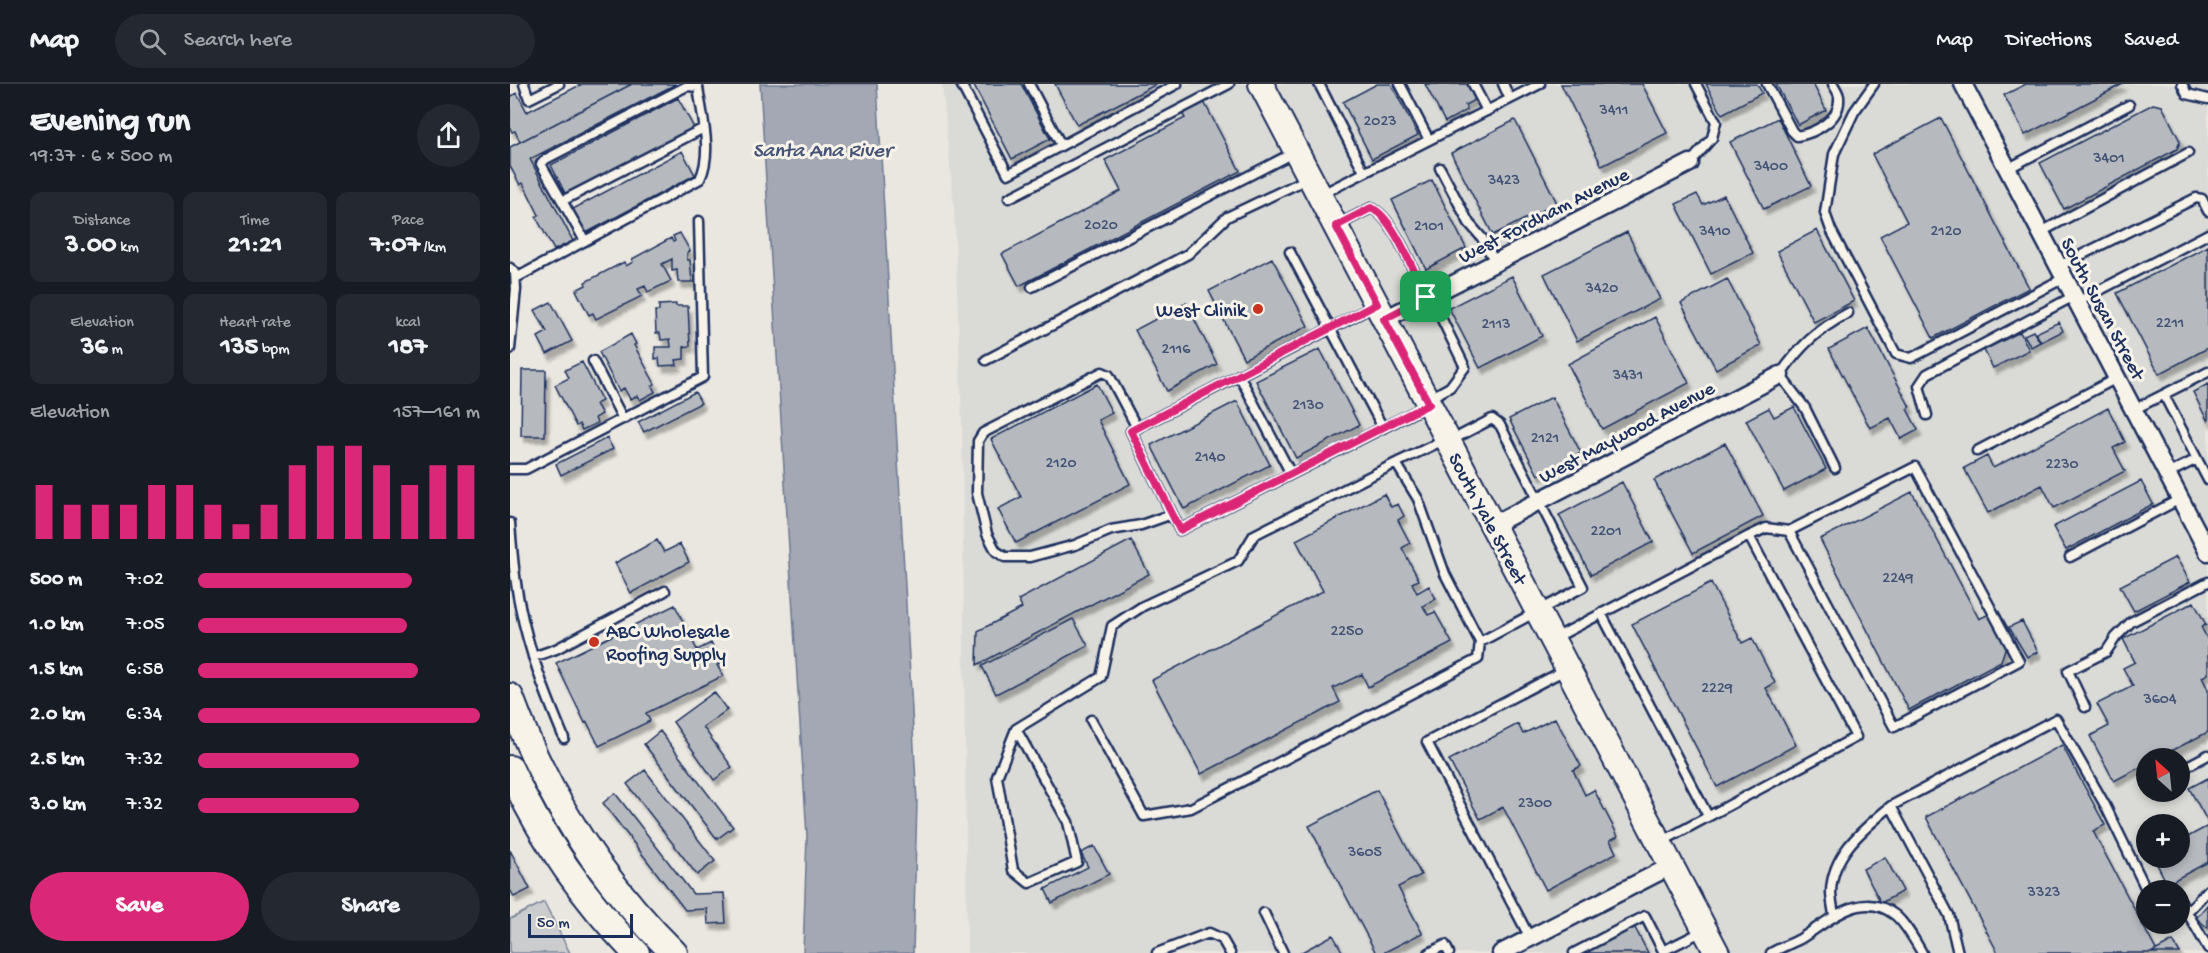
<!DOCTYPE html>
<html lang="en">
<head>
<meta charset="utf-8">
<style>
	body { margin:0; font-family:"Gochi Hand",sans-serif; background:#242831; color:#f1f3f6; height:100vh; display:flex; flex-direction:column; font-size:22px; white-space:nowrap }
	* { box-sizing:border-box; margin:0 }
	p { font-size:20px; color:#9ea1a6 }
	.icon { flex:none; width:33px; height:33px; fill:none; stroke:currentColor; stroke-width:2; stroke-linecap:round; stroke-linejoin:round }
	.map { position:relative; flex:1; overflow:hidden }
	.side { display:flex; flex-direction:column; background:#171b24; width:510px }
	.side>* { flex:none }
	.needle { width:39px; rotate:333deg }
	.buttons { position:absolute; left:1626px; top:664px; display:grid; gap:12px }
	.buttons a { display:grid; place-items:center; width:54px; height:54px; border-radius:50%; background:#171b24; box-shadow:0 3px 9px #0003; font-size:30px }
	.scale { position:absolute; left:18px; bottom:15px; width:105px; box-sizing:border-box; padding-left:6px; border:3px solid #1b2f5e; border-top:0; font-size:16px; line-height:21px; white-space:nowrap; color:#1b2f5e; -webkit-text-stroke:4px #f7f3e8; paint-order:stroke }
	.pin { position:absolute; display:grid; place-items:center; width:51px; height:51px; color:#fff; margin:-26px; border-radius:12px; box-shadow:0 3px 9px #0006 }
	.round { display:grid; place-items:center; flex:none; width:63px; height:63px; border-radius:32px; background:#242831 }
	.overview { display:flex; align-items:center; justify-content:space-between; height:102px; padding:0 30px }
	h1 { font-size:33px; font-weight:700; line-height:45px }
	.figures { display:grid; grid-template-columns:repeat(3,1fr); gap:9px; height:102px; padding:6px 30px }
	.figures div { display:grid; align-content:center; border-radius:12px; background:#242831; text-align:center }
	.figures b { font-size:26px; font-weight:700 }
	.figures small { font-size:16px; font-weight:400 }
	.figures p { font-size:16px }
	.chart { height:168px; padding:12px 30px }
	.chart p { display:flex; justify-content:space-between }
	.chart svg { width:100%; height:108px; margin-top:6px; stroke:#db2777; stroke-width:6 }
	.button { display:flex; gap:12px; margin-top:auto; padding:12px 30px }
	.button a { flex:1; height:69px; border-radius:36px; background:#db2777; color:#fff; font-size:24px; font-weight:700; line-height:69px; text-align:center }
	.button a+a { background:#242831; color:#f1f3f6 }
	ul { padding:0 30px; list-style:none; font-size:20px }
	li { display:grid; grid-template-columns:96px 72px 1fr; align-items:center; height:45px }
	li i { height:15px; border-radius:8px; background:#db2777 }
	header { display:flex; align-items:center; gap:36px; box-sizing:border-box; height:84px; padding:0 30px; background:#171b24; border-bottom:2px solid #363941 }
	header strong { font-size:28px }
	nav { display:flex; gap:33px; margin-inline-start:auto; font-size:21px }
	.search { width:420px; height:54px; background:#242831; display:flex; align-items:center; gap:15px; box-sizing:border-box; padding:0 21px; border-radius:33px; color:#9ea1a6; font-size:22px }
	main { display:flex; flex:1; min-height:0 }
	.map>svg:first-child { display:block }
	.built { fill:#dadad6; fill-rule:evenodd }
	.green { fill:#cbcccd; stroke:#737e96; stroke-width:1.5 }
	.water { fill:#a3a8b4; stroke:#6d7892; stroke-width:1.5 }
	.building { fill:#b6babf; stroke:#1b2f5e; stroke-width:1.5; filter:url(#shadow) }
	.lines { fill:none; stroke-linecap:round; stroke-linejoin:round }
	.lane-casing { stroke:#1b2f5e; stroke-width:13 }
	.street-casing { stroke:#1b2f5e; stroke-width:21 }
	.secondary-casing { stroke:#1b2f5e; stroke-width:28 }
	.primary-casing { stroke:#1b2f5e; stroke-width:30 }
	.lane { stroke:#f7f3e8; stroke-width:8 }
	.street { stroke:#f7f3e8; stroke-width:16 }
	.secondary { stroke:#f7f3e8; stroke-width:24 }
	.primary { stroke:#f7f3e8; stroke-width:26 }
	.route-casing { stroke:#fff; stroke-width:12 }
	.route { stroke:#db2777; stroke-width:8 }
	.poi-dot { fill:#c8321e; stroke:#f7f3e8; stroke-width:2 }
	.labels { text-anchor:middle; stroke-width:6; stroke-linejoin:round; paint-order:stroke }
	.number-label { font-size:16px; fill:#425276 }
	.street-label { font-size:20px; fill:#1b2f5e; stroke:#f7f3e8 }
	.poi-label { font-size:20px; fill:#1b2f5e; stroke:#f7f3e8; text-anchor:end }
	.water-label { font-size:21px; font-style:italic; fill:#445378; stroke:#f7f3e8 }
</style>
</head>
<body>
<header>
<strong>Map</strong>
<div class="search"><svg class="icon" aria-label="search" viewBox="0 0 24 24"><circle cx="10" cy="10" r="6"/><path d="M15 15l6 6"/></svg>Search here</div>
<nav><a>Map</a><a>Directions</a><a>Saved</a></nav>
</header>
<main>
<section class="side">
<div class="overview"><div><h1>Evening run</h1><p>19:37 · 6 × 500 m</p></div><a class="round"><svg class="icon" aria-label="share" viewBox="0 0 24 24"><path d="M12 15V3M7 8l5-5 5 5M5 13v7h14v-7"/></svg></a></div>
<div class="figures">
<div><p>Distance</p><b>3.00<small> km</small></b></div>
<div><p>Time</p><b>21:21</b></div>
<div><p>Pace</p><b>7:07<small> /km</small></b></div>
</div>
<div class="figures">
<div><p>Elevation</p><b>36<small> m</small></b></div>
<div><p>Heart rate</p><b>135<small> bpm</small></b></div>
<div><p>kcal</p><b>187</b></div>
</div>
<div class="chart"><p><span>Elevation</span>157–161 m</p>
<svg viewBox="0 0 160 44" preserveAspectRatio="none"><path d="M5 44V22M15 44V30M25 44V30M35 44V30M45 44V22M55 44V22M65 44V30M75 44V38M85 44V30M95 44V14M105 44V6M115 44V6M125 44V14M135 44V22M145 44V14M155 44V14"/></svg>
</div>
<ul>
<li><b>500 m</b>7:02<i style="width:76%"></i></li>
<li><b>1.0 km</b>7:05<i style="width:74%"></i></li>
<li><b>1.5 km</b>6:58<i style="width:78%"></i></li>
<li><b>2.0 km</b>6:34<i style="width:100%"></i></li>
<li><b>2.5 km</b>7:32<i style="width:57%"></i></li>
<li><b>3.0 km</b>7:32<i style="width:57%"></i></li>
</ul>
<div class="button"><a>Save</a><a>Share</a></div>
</section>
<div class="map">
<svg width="1698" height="869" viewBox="0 0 1698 869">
	<defs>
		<filter id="shadow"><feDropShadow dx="3.5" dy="6" stdDeviation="1.5" flood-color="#0004"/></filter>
	</defs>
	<rect width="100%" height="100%" fill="#eae7e0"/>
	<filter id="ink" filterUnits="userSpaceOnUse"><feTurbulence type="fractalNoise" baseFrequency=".0167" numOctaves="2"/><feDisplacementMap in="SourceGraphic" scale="12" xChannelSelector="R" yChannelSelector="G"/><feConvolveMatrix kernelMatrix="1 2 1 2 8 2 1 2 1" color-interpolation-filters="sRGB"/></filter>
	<g filter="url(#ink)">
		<path class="built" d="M432,0H1698V869H457L452,339L444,122ZM1636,675H1670V708H1636ZM1636,741H1670V774H1636ZM1636,807H1670V840H1636Z"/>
		<path class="green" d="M34,818L60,869H0V835Z"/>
		<path class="water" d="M250,0H367L407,717L403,869H293L297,752Z"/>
		<path class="building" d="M72,0H122L10,58L5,47L2,48L0,44V13L7,9L17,28Z
			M122,0H166L20,75L63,157L44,166L26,133L29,131L13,99L10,101L0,82V63Z
			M463,0H511L540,55L502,75Z
			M545,0H647L567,41Z
			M867,0H881L908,51L862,75L833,18Z
			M915,0H958L966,15L955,21L957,26L935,38Z
			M1051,0H1132L1157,49L1092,82Z
			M1196,0H1247L1252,9L1212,30Z
			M1266,0H1303L1316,26L1288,41Z
			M1516,0H1613L1515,51L1494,11Z
			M168,14L184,44L56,111L41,81Z
			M693,16L730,87L509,202L492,170L611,107L595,76L675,34L671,28Z
			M1643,20L1652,22L1670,57L1667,65L1554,125L1530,79Z
			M1268,34L1301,102L1254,125L1220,58Z
			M1431,34L1519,204L1423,254L1370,152L1397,138L1362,70Z
			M1005,36L1047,119L983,151L941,69Z
			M172,67L185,91L76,149L63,125Z
			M922,96L956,164L916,185L882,116Z
			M1187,110L1193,121L1214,111L1243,169L1201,190L1166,120Z
			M1307,146L1344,217L1304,238L1267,167Z
			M1117,148L1150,215L1067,257L1034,190Z
			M170,149L180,167L177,169V176H180L182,198H168L167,186L162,187V175L152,180L161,197L138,208L135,202L128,205L132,212L86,235L83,229L79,231L66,206L76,201L75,198L114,178L116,182L123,178L122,175L161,154L163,158L165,157L163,152Z
			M1698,162V264L1649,290L1607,209Z
			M762,174L798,242L734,275L699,207Z
			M1002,192L1032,252L970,284L939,224Z
			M1217,195L1251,261L1206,285L1171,219Z
			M41,218L62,257L37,270L28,253L37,248L25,226Z
			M676,219L707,280L657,307L625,246Z
			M166,220V222H178L180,262L174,263V275L166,276L167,281L150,282L149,274L145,275V263H161L160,255L151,256L150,249H146L145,227H149V221Z
			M1145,233L1179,299L1092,345L1058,280Z
			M1549,238L1553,247L1531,258L1526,249Z
			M1358,244L1400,323L1397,325L1408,346L1391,355L1380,334L1360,344L1319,265Z
			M1523,247L1530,258L1521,263L1514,251Z
			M1510,248L1519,266L1483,284L1474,266Z
			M121,250L126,260L124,261L145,300L142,302L145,308L130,316L127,312L120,315L114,304L109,307L89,268Z
			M810,265L849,341L786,374L746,297Z
			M72,278L92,317L86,320L92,330L85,334L87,339L72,346L69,340L66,342L45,301L59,294L55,286Z
			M12,286H36L35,352H11Z
			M587,300L602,329L588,336L620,400L506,459L488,425L511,413L481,355Z
			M1698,300V338L1683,308Z
			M185,308L191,319L134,348L128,338Z
			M1042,313L1071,369L1028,391L999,335Z
			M727,317L760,381L674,425L641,361Z
			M1284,323L1316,385L1274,407L1236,336L1259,324L1264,333Z
			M1598,324L1615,358L1603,364L1615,387L1544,424L1532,401L1478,429L1454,384L1477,372L1483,384Z
			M97,354L103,365L51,391L46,380Z
			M1215,359L1253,432L1183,469L1144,396Z
			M1631,397L1643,420L1556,466L1543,443Z
			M1112,398L1143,458L1081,491L1049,431Z
			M1402,408L1469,535L1479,530L1496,562L1491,577L1399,626L1310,455Z
			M874,410L881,423L888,420L894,432L888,436L900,459L892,464L909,496L902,499L907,509L919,502L926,515L913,522L918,531L925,528L942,559L858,603L852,590L823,604L830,618L691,690L642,596L813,507L786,456Z
			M147,456L154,468L170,460L179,478L121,509L105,479Z
			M621,456L639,490L467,581L468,547L512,524L508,516Z
			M1666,473L1680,498L1624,527L1610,502Z
			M1201,499L1232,559L1242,554L1265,599L1256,604L1286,661L1207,703L1122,540Z
			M1684,518L1696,541L1691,543L1698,556V590L1692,593L1698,606V648L1646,675H1636V680L1604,697L1580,652L1599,642L1587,620L1623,602L1613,584L1625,578L1613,555Z
			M165,521L187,566L201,559L211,579L207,581L213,592L136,629L140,637L89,662L77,638L75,639L46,579Z
			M563,535L578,562L486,610L472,582Z
			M1512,537L1528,568L1517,573L1499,543Z
			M204,608L217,626L193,643L222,683L204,696L163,638Z
			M1045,634L1071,682L1063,686L1075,711L1084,706L1108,752L1100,756L1106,769L1036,806L993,723L970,735L939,676L1008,640L1013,650Z
			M150,647L223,743L207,755L134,660Z
			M1552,661L1595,741L1583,747L1646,866L1641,869H1488L1416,733Z
			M135,686L205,777L187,791L117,700Z
			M1698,694V738L1679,704Z
			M867,706L911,791L888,803L912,849L873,869H866L799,742Z
			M105,709L183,810L214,809L216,839L198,840L197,825L175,826L93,719Z
			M1698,742V778L1657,800L1644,774H1670V757Z
			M584,762L599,790L542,819L535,805L578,783L571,769Z
			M0,766L20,805L4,813L0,805Z
			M1375,773L1393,807L1371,819L1353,785Z
			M1698,820V844L1686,834Z
			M1124,842L1138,869H1072Z
			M823,851L833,869H790Z
			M1663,857L1670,869H1641Z"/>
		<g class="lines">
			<defs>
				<path id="lane" d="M14,0L19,15L49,0
					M451,0L498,90L667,0
					M519,0L551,61
					M809,0L854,88
					M890,0L919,56
					M963,0L977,27
					M993,0L1000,15
					M1257,0L1282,47L1287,52C1306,49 1331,35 1329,13C1329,9 1325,4 1323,0
					M1364,0L1344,28L1324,70L1315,129L1321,146L1386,270L1401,274L1411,269L1554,194
					M1672,0L1677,10L1698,15
					M1180,79L1202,54L1206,38L1186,0
					M930,84L959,139L972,154L985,178
					M1497,85L1619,21
					M810,111L1030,0
					M499,114L719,0
					M52,117L194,44
					M826,142L861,124C883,132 905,191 916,213
					M1531,148L1678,69
					M780,168L873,344
					M1549,182L1686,114L1692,115L1698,127
					M0,184L5,188L6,205L0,265
					M6,194L190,95C203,68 192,33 188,3L177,2L36,75L31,80L75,157
					M522,203L783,69
					M1567,218L1698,150
					M866,221L621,347L670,446L916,322
					M476,276L678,170L717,133L797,95
					M83,277L113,335
					M729,291L781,390
					M1654,311L1687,375
					M920,314L940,303L955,283L920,211
					M1623,326L1698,288
					M1417,331L1409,302L1417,290L1564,212
					M627,344L599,291L592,288L473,349L468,357L467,409L477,450L486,467L495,473H520L565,461L601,446L631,441L662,430
					M934,356L886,379L908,415L935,490L970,558L1073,503L990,341L982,335L940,357
					M1467,367L1607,294
					M1325,384L1295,324L1270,291C1290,262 1307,246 1338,229
					M0,385H16L193,293L189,137
					M1657,390L1687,375L1698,396
					M0,439C2,466 4,495 10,522C19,568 36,611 54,654
					M1239,452L1256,444L1279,447L1405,383L1509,577L1384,643L1279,447
					M1560,473L1670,415
					M1091,529L1198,732
					M1045,554L1239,452L1346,653L1151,758
					M23,573L46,565L155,507
					M1575,623L1558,587L1596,568L1606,553L1621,538L1698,498
					M581,636L634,732L681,724L968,575L970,558
					M506,645L558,738L567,778L519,799L503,786L487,693L506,645L591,593L602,542L633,522L728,477L744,451L886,379
					M1670,686L1698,671
					M1657,807L1663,804L1664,807
					M1670,816L1698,864
					M1677,828L1698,806
					M754,829L773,869
					M1324,831C1323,824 1321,815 1321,808C1322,769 1354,745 1381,722
					M1020,854L917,658L1057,585
					M647,869L699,849L712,855L720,869
					M919,869L935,861L939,869
					M1064,869L1135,832L1153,867L1193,847
					M1261,869C1270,864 1280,860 1290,855C1318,838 1351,804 1385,831C1396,840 1405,857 1412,869
					M1448,869L1439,831L1381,722L1546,635L1595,721L1637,807"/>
				<path id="street" d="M1453,0L1698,468
					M875,235L1180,79
					M983,441L1270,291
					M991,869L1161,782"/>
				<path id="secondary" d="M751,0L1207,869"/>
				<path id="primary" d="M0,613C36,712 89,795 164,869
					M0,685C31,754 74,815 126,869"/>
			</defs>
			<use href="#lane" class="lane-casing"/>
			<use href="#street" class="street-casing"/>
			<use href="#secondary" class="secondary-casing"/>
			<use href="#primary" class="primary-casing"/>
			<use href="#lane" class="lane"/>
			<use href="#street" class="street"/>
			<use href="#secondary" class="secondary"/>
			<use href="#primary" class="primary"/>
		</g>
	</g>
	<g class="lines" filter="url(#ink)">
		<defs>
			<path id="route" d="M861,124C883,132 905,191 916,213L874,235L919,320L670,446L621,347L867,220L826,142Z"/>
		</defs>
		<use href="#route" class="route-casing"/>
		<use href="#route" class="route"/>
	</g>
	<g class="poi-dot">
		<circle cx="748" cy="225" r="6"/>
		<circle cx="84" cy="558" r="6"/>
	</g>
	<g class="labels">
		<g class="number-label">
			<text x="1104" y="30">3411</text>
			<text x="870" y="41">2023</text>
			<text x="1599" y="78">3401</text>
			<text x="1261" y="86">3400</text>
			<text x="994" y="100">3423</text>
			<text x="591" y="145">2020</text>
			<text x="919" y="146">2101</text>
			<text x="1205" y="151">3410</text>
			<text x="1436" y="151">2120</text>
			<text x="1092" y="208">3420</text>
			<text x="1660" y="243">2211</text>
			<text x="986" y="244">2113</text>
			<text x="666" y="269">2116</text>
			<text x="1118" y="295">3431</text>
			<text x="798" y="325">2130</text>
			<text x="1035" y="358">2121</text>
			<text x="700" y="377">2140</text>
			<text x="551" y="383">2120</text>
			<text x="1552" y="384">2230</text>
			<text x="1096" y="451">2201</text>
			<text x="1388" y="498">2249</text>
			<text x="837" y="551">2250</text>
			<text x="1207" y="608">2229</text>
			<text x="1650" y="619">3604</text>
			<text x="1025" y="723">2300</text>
			<text x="855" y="772">3605</text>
			<text x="1534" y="812">3323</text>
		</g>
		<g class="street-label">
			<text transform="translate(1033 130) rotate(-27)" y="7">West Fordham Avenue</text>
			<text transform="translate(1594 224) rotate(62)" y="7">South Susan Street</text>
			<text transform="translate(1116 347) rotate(-28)" y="7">West Maywood Avenue</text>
			<text transform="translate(979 434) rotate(62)" y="7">South Yale Street</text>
		</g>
		<g class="poi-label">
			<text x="736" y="232">West Clinik</text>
			<text x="96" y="553" text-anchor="start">ABC Wholesale<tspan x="96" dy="23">Roofing Supply</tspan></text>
		</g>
		<g class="water-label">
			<text x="312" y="72">Santa Ana River</text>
		</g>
	</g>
</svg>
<div class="buttons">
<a><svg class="needle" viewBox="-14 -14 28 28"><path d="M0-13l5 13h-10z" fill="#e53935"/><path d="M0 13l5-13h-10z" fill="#9ea1a6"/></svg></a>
<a>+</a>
<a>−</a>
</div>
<div class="scale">50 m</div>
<div class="pin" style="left:916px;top:213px;background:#1e9e55"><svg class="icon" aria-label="arrive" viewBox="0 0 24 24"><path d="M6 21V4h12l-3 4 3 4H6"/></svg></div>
</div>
</main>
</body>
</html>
